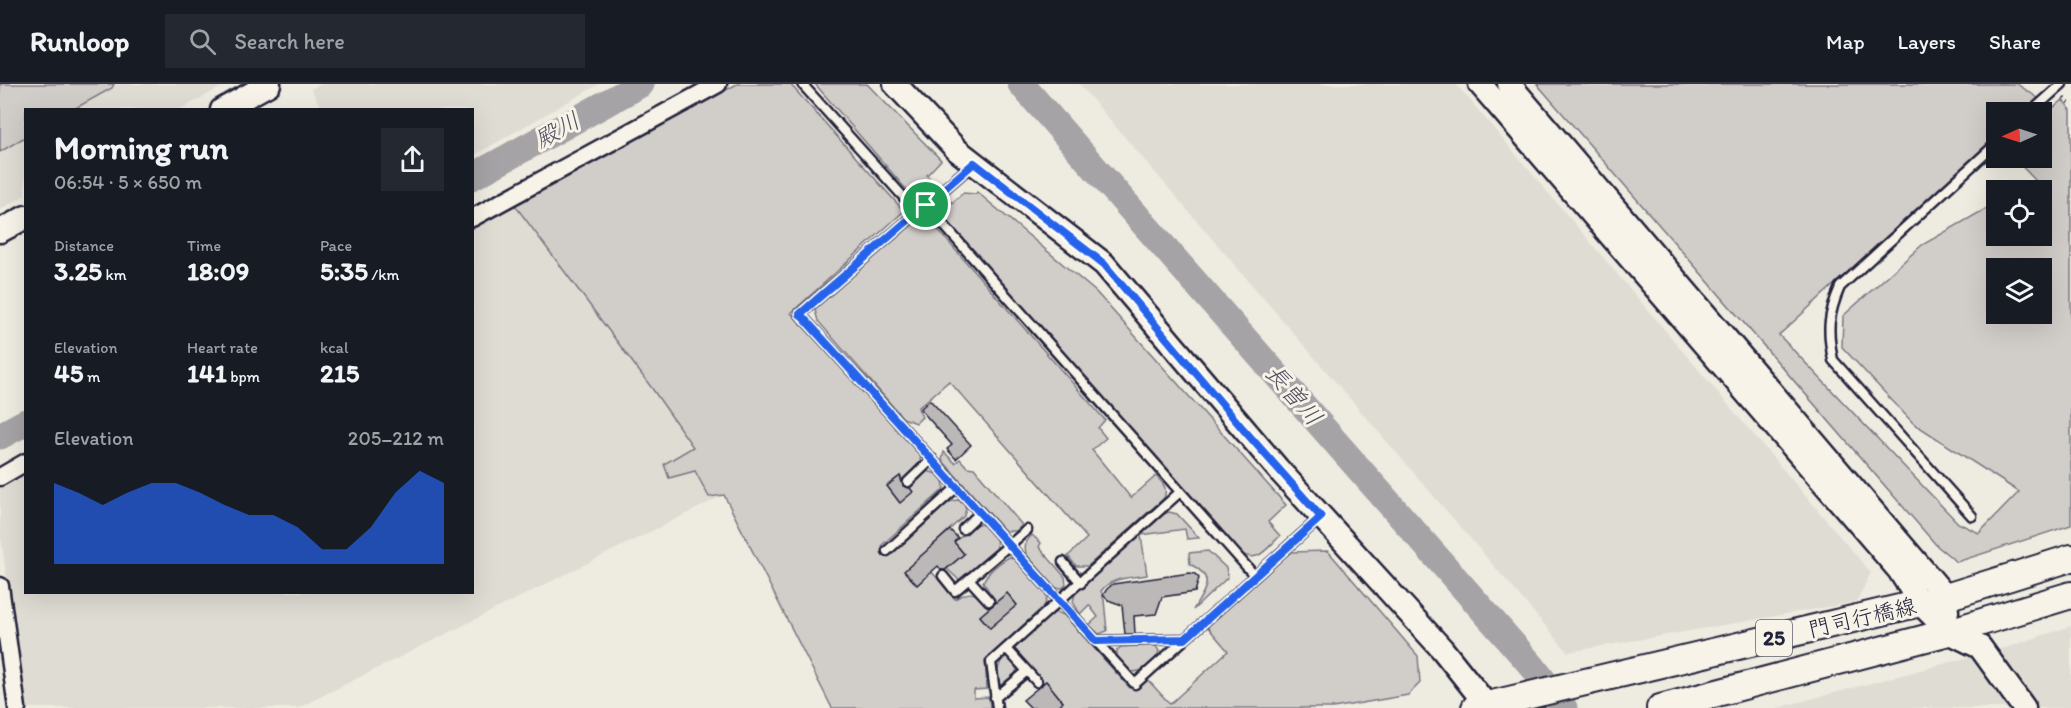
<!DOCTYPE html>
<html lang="en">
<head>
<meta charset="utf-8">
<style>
	body { margin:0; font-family:Itim,"Klee One",sans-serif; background:#242831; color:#f1f3f6; height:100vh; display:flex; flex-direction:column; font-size:22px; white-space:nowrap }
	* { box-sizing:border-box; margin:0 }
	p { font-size:20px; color:#9ea1a6 }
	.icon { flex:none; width:33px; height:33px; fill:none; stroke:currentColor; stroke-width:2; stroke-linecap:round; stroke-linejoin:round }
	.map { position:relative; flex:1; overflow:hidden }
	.side { position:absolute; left:24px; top:24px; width:450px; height:486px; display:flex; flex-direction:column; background:#171b24; border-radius:0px; box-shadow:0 6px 24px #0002 }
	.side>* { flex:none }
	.needle { width:39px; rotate:267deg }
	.tools { position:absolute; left:1986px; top:18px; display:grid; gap:12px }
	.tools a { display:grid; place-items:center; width:66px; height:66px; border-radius:0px; background:#171b24; box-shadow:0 6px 24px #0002; font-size:30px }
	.pin { position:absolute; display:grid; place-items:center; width:51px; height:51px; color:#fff; margin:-26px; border:3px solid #fff; border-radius:50%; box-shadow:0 2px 6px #0007 }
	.round { display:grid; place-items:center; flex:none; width:63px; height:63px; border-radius:0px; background:#242831 }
	.headline { display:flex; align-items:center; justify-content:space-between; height:102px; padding:0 30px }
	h1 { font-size:33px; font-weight:800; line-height:45px }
	.figures { display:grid; grid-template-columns:repeat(3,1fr); gap:9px; height:102px; padding:6px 30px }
	.figures div { display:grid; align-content:center }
	.figures b { font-size:26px; font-weight:800 }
	.figures small { font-size:16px; font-weight:400 }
	.figures p { font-size:16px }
	.chart { height:168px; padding:12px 30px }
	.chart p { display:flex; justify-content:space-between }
	.chart svg { width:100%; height:108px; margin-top:6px; fill:#2563eb; opacity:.7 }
	header { display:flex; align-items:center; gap:36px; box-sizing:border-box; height:84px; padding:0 30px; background:#171b24; border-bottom:2px solid #363941 }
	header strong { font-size:28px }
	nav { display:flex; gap:33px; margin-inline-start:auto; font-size:21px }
	.search { width:420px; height:54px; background:#242831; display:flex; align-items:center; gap:15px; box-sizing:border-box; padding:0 21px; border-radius:0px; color:#9ea1a6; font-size:22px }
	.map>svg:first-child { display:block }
	.built { fill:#dfdcd4 }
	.green { fill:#d1cdc9; stroke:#7a7882; stroke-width:1.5; fill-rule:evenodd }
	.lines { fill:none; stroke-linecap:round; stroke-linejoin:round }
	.river { stroke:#a6a3a6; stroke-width:27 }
	.building { fill:#bbb8b7; stroke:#22223b; stroke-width:1.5 }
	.lane-casing { stroke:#22223b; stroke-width:13 }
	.street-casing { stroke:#22223b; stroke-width:21 }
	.secondary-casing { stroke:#22223b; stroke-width:27 }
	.primary-casing { stroke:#22223b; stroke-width:30 }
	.path { stroke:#22223b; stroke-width:3; stroke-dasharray:1.5 4.5; stroke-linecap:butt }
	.lane { stroke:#f7f3e8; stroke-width:8 }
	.street { stroke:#f7f3e8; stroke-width:16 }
	.secondary { stroke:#f7f3e8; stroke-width:22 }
	.primary { stroke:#f7f3e8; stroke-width:26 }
	.route-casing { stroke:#fff; stroke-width:12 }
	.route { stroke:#2563eb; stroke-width:8 }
	.labels { text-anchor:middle; stroke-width:6; stroke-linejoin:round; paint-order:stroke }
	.shield { fill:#f7f3e8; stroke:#62616f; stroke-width:1.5 }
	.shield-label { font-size:21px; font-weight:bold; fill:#22223b }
	.street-label { font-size:22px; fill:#22223b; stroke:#f7f3e8 }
	.water-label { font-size:24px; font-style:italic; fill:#504f60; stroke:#f7f3e8 }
</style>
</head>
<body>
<header>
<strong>Runloop</strong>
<div class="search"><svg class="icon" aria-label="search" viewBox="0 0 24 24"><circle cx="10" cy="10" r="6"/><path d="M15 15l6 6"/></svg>Search here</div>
<nav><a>Map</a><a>Layers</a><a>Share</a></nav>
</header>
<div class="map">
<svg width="2071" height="624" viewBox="0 0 2071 624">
	<rect width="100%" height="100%" fill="#eeebe1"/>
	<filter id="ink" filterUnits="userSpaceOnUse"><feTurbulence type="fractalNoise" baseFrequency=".0167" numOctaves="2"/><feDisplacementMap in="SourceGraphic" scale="12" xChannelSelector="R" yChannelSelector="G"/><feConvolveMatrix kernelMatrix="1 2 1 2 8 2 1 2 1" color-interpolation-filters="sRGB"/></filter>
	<g filter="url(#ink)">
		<path class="built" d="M0,0H227L181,25L26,26L25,111L0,126Z
			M321,0H599L473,72L472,26L322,25L311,5Z
			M1079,0H1456L1871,489L1856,518L1568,568Z
			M544,105L724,411L298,624H24L0,446V398L25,385L26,508H472L473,143Z
			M2071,542V624H1777L2008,563Z"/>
		<path class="green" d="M0,0H114L112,4L74,25L26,26L25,53L0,68Z
			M737,0H790L904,127L791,229L921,369L920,378L903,396L900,392L887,402L899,418L910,404L927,387C939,390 944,392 944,405L882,461L888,470L949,418L957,416L964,418L966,425L964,432L905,487L917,501L932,488L955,515C974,504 976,509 989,524L980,532L990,544L1007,509L996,518L983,498C987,488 1000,478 1009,473L1015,475L1044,505L1047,514L1044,523L985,576L987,605L974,606V614L989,613L990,624H832L724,411L709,413L695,387L669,394L664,380L693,363L651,303L514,120Z
			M815,0H867L941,76L927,91L933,100L925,111L912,112Z
			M1537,0H2017L2038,14L2022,28H1996V52L1779,251L1958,439L1979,449L2019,408L1913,339L1842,263L1843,232L1922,161L1996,119V152H2042V106H2018L2036,97L2014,74H2042V33L2063,16L2071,26V441L1957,478L1937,462ZM1996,184H2042V230H1996Z
			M977,108L1096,208L1286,421L1268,438L1280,452C1266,465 1257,482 1238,467L938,128C935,120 936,116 943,110L952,119L963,109L976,110Z
			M921,133L930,137L1105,336L1098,344L1106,354L1092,366L1131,414L1156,392C1163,399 1168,404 1164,414L1088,482H1076L1068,472L1087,454L949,297L918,324L922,333L916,339L903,334L818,237L815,226L817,220L915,134Z
			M944,368L955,379L960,375L967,383L974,384L1022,441L1016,447H1005L942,376Z
			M1169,428L1177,430L1199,454L1187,455L1185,445L1141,451L1147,491C1130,494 1111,493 1101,507L1104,516L1107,547L1099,550L1089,541L1098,533L1089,521L1080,530L1073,518L1075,509L1164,430Z
			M977,440L985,441L996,453L997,466L966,495H958L947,485L964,470L954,458Z
			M1032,451L1041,459L1039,463L1065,493L1066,501L1062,504H1056L1026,470C1024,461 1026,457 1032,451Z
			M1208,467L1226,484L1228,493L1193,526C1205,505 1217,494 1190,480L1189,469Z
			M1328,467L1418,572L1420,599L1408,611L1333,624H1056L1063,618L1046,597L1043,599L1012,562L1048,531L1056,528L1064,531L1130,604L1135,605L1147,595L1170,620L1228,567L1206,541L1290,468Z
			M1150,561L1156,562L1159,567C1156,578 1143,588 1132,588L1117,573V566L1121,563Z
			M1007,570L1017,585C1015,593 1006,602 998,603C997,589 996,581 1007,570Z"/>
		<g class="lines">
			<path class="river" d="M1021,0L1533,583L1564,624
				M472,93L641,0
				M0,352L26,338"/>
		</g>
		<path class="building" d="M930,316L971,361L956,375L947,365L952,361L920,325Z
			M900,392L903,402L910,404L913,408L900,419L887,402Z
			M950,446L958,454L954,458L964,470L945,486H941L938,482L917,501L904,487Z
			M1190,489L1195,490L1199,494L1195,508L1162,513L1156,530L1134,532L1135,550H1125L1122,521L1108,516L1103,511L1107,505L1113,500Z
			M1007,509L1017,521L990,544L980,532Z
			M1046,597L1063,618L1056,624H1031L1023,616Z"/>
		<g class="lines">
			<defs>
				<path id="lane" d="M802,0L917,128
					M2031,28L2062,0
					M973,80L800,230L1135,600L1321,433
					M926,121L1255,492
					M908,398L932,375
					M1972,432L1833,276C1827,246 1828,231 1840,203L1996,60
					M963,445L980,429
					M887,467L957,403
					M1063,478L1081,499
					M943,492L955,507L1027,446
					M969,495L989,517
					M1096,557L1185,555
					M1027,587L1037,598
					M995,614L1027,587L1007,565
					M997,624L991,578L1180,408"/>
				<path id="street" d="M472,134L718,0
					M0,393L26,378
					M0,502L17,624"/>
				<path id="secondary" d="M895,0L957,66L1104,180L1278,385L1442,565L1489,624
					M1480,0L1899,486L1920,519L1949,548L1980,563L2024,624
					M1509,0L1946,513L1947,528
					M222,26L269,0
					M0,147L26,133"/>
				<path id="primary" d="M1475,624L1946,513L2071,474
					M1660,624L1949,548L2071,511"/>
			</defs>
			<use href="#lane" class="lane-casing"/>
			<use href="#street" class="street-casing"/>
			<use href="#secondary" class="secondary-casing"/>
			<use href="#primary" class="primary-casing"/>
			<path class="path" d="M2064,14L2071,21"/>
			<use href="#lane" class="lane"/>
			<use href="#street" class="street"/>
			<use href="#secondary" class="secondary"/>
			<use href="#primary" class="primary"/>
		</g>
	</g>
	<g class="lines" filter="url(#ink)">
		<defs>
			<path id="route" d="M974,79L1104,180L1243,345L1321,433L1185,555L1096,557L800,230Z"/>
		</defs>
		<use href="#route" class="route-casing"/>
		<use href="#route" class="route"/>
	</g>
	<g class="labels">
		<rect class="shield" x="1756" y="536" width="36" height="36" rx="4.5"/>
		<g class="shield-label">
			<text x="1774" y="561">25</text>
		</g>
		<g class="street-label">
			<text transform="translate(1862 533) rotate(-13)" y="8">門司行橋線</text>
		</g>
		<g class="water-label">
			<text transform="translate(557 46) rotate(-29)" y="8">殿川</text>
			<text transform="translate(1294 311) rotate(49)" y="8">長曽川</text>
		</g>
	</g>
</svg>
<div class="tools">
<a><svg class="needle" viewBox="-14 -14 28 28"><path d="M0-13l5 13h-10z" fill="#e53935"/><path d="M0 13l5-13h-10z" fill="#9ea1a6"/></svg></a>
<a><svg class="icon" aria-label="locate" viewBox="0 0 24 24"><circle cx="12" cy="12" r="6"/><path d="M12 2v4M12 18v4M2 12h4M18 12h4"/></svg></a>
<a><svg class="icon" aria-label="layers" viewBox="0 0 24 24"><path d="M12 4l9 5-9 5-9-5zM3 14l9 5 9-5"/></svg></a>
</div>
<div class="pin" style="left:926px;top:121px;background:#1e9e55"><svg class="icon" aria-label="arrive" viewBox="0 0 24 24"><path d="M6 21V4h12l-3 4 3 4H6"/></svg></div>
<section class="side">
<div class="headline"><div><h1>Morning run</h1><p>06:54 · 5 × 650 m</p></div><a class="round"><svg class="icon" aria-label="share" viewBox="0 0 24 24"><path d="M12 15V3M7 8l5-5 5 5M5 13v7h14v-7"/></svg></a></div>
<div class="figures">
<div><p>Distance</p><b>3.25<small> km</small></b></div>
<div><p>Time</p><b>18:09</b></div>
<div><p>Pace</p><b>5:35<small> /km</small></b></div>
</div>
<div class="figures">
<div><p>Elevation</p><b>45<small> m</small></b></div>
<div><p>Heart rate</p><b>141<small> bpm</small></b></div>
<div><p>kcal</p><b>215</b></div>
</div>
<div class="chart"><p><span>Elevation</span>205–212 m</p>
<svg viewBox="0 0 160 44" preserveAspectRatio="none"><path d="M0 44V11L10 15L20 20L30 15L40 11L50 11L60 15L70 20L80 24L90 24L100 29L110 38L120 38L130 29L140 15L150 6L160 11V44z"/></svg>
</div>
</section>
</div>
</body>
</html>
